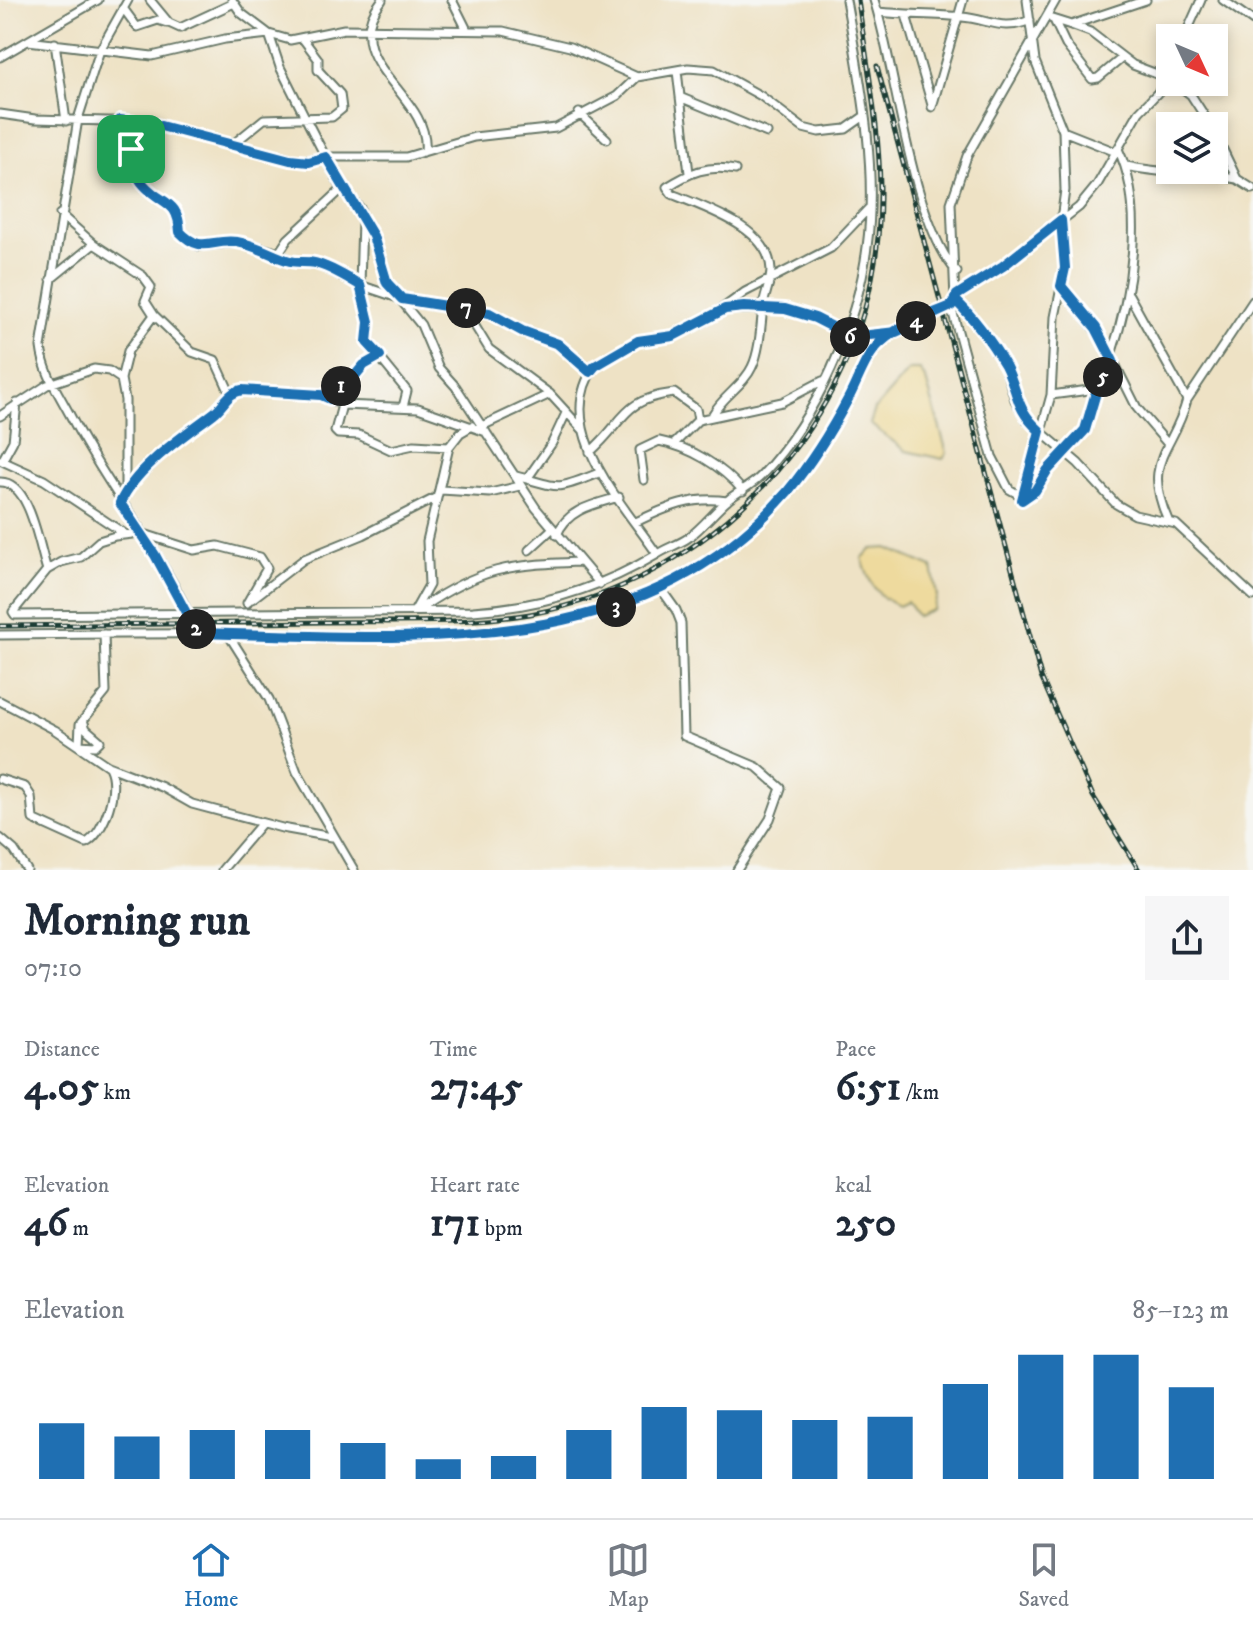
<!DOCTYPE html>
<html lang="en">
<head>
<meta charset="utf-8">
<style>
	body { margin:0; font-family:"IM FELL DW Pica",serif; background:#f6f6f7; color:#1f2937; height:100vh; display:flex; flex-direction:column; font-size:30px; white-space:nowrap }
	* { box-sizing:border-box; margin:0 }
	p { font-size:26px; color:#747a83 }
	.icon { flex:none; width:44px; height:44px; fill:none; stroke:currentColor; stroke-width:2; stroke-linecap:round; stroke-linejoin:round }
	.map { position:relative; height:870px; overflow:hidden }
	.details { display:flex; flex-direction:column; background:#fff; flex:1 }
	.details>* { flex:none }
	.needle { width:52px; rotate:134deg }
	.buttons { position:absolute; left:1156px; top:24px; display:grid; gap:16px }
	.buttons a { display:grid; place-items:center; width:72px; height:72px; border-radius:0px; background:#fff; box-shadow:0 4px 12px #0003; font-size:40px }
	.pin { position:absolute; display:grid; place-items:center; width:68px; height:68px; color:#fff; margin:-34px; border-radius:16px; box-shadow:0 4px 12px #0006 }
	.km { position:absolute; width:40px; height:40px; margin:-20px; border-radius:50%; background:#222; color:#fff; font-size:22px; line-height:40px; text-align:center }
	.round { display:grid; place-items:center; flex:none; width:84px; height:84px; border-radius:0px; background:#f6f6f7 }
	.overview { display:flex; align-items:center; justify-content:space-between; height:136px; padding:0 24px }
	h1 { font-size:44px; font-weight:800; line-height:60px }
	.metrics { display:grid; grid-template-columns:repeat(3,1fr); gap:12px; height:136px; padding:8px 24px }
	.metrics div { display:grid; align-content:center }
	.metrics b { font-size:40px; font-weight:800 }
	.metrics small { font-size:22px; font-weight:400 }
	.metrics p { font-size:22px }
	.chart { height:224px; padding:16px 24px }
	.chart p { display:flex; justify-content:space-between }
	.chart svg { width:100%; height:144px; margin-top:8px; stroke:#1f6fb2; stroke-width:6 }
	.tabs { display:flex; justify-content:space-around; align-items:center; height:112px; border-top:2px solid #e0e1e3; background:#fff; font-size:22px; color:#747a83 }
	.tabs a { display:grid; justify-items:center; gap:4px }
	.tabs .on { color:#1f6fb2 }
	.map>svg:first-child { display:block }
	.sand { fill:#eeda9e; stroke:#868c69; stroke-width:2 }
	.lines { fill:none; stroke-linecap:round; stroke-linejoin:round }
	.minor-casing { stroke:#677767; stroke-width:11 }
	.minor { stroke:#fff; stroke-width:7 }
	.rail-casing { stroke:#1f3d34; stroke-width:5 }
	.rail { stroke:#f6f6f2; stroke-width:2; stroke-dasharray:6; stroke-linecap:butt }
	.route-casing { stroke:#fff; stroke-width:16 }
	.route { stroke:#1f6fb2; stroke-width:10 }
</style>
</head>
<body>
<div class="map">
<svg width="1253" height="870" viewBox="0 0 1253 870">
	<rect width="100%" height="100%" fill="#f6f6f2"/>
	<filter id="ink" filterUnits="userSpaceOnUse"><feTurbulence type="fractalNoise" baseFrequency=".0125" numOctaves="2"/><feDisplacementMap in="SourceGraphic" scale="16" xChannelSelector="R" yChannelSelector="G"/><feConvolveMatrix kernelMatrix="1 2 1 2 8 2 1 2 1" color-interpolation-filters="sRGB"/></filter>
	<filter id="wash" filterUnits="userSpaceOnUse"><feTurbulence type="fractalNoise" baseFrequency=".006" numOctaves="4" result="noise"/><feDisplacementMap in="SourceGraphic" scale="32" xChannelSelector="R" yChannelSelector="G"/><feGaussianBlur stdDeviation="1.8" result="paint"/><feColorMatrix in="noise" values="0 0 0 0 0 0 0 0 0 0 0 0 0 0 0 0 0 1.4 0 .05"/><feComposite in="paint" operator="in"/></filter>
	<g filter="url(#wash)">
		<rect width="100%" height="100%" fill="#eee2c5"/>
		<path class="sand" d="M909,370H920L926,380L947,453L943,459L906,451L870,424L875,409Z
			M887,548L932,567L937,596L933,610L917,616L907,602L899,606C876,598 868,580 862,558L872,549Z"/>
	</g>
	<g filter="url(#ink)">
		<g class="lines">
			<defs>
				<path id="minor" d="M128,0L100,50L78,119L41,347C44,373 58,392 70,415C108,490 166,556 197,633
					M150,0L169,23L180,28L234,3
					M232,0L241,13L269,34L280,67L308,123L342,189L360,208L362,221L373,236L387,283L421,325L439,368L456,387L536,508L600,584
					M382,0C334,61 431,94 425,150
					M452,0L467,30
					M874,0C896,68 911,222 957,272
					M1223,0L1253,21
					M123,8L137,27L158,20L167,23
					M878,12C906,15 934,14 962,17C988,19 1003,32 1030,20
					M906,15L932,105
					M1052,19L1071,25L1146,0
					M1054,20L1066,45L1092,79L1098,78L1122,58
					M1071,25L1090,32L1133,65L1170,79
					M1184,38L1201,0
					M28,41L152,56L225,39L269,34L290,40L344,29L503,31L570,47L637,77L688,68L714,70L761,96L803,128L819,132L846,129L863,117
					M55,43L66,121
					M0,57L98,0
					M677,71L689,173
					M1174,82L1191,95L1211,126
					M682,98L767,133
					M932,107L963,0
					M579,113L607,139
					M0,114L35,119L143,122L300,162L326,157H406L474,137L556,128L617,96L637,77
					M120,120C130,138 129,163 140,180C156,205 178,196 180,232L199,246L240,242L273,251L294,262L315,263L360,285L410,302L489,313L522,331L558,344L590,372
					M1063,131L1116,152
					M1214,131L1237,179L1253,189
					M232,145L264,119L332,117L342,109L340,94L318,70V59L303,39
					M1126,166C1163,174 1199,173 1237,179
					M60,214L94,244L143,276L151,287L145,301L154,315L192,352L215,360L230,393
					M362,221L360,285L369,322L367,342L407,391L403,407
					M278,254L288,239L342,189
					M51,279L94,244
					M1061,286L1103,340L1137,408L1167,443
					M957,295L1003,266L1079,207L1097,185L1139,112L1170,80
					M1129,295L1187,400C1173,452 1141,460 1168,520
					M955,300L969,312L1005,366L1015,400L1027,420L1078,463L1116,504L1135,515L1176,524L1253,596
					M951,306L992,456L1009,489L1023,497
					M464,308L489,349L550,394L583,430
					M725,309H785L815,318L852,337L895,332
					M1111,355C1131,297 1146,207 1118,149
					M1051,395L1097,389
					M330,399L336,386L348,384L364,365L380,356
					M1187,400L1253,301
					M342,405L335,431L338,434L359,435L391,450L414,445L449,447
					M713,414C723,396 744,385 752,367C760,351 761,324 763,306C765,294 771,281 771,270C769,227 704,208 672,194L667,187C689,173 708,164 735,170
					M0,416L47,385L94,369L109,371L121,379
					M482,426L550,394
					M674,444L698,420L782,402L822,381
					M590,452C626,421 620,400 674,393L696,409L698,420
					M0,460L44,480L125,534
					M2,461L13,441L17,403
					M516,476C562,488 554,491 599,473
					M527,479L552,443L566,413
					M644,480L640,450L659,441C690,447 722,466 743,491
					M0,482C30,481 39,546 47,570
					M125,490V400L121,379L128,351L154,315
					M441,490L490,493L520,486
					M124,492L167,449L214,413L230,393L242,390L321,395L342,405L418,408L486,432
					M1023,499L1035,491L1047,471L1085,430L1097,389L1113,361
					M1022,500L1051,395L1055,317L1065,268L1061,220L1065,190L1063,131L1035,61L1027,0
					M636,522C667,507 692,496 727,501
					M557,535C567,509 595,504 619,497
					M529,550L552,529
					M657,554C624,505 550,428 595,366L638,341L673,336L705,321L745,292L831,248L870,207
					M661,589L676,610L681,623L684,736L757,767L781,788L770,819L737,870
					M252,599L304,559L363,535L437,497
					M247,603L267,568L260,557L218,546L194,550L141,533L115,536L99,541L81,557L61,562L47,570L13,612L15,615L473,611C539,607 599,589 656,555C666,548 678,545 688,538C703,527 714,512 728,500C738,491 752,486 762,475C817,417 857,326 867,247C878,167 860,79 846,0
					M421,608C481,567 509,565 580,562
					M415,610L429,585L427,541L449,447L460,433L472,426
					M228,634L269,699L297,772L354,870
					M0,635C85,634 170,633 254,634C425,637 608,651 746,532C789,495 822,448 849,399C858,381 864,360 877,345C897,324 940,320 955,300L951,203L967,156L1056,0
					M0,701L55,730L108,766L162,787L192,804L282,828L332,837
					M79,744L80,724L106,692L104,634
					M80,745L95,746L100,741L86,729L83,720
					M0,779L25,787L31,796L33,819L86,843C105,833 120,787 109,767
					M0,838L14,850L27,870
					M222,870L262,823"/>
			</defs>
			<use href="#minor" class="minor-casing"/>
			<use href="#minor" class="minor"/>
			<defs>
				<path id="rail" d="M877,66L1041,677L1093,796L1139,870
					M0,626C108,624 216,623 325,622C393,621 462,625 530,614C713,581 861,423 878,237C886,158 869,78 858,0"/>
			</defs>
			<use href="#rail" class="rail-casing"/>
			<use href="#rail" class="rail"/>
		</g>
	</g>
	<g class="lines" filter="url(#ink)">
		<defs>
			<path id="route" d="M131,149C134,161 135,175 144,185C163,206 178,199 180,232C202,255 212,238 237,242C257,245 272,256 290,261C298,263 307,261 315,263C331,267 346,277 360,285L369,322L367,342L380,356L364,365L348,384L336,386L330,399L321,395L242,390C227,393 226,403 214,413C184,436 136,467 120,503L155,555L197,633C403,637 638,665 788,491C811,463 831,431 848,399C858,381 865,356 881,342C900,324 928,316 951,306L955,300C974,318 992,343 1005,365C1019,392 1014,408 1040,431L1022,500L1035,491L1047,471L1085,430L1097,389L1113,361L1096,328L1061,286L1065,268L1061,220L1003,266L957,295L951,306L896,332L852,337L815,318L785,309L744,307L725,309L673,336L638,341L595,366L590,372L558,344L522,331L489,313L402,299L387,283L373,236L326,157L309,162L290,160L157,125L120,120L131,149"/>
		</defs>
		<use href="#route" class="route-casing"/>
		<use href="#route" class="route"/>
	</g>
</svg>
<div class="buttons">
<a><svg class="needle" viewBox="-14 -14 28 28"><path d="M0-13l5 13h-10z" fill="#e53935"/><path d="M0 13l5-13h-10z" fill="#747a83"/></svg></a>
<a><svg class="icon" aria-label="layers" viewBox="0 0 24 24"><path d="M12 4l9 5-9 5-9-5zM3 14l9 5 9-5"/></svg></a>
</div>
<div class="pin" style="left:131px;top:149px;background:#1e9e55"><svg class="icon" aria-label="arrive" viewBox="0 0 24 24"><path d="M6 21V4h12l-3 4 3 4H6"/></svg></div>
<b class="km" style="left:341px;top:386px">1</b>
<b class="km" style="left:196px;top:629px">2</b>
<b class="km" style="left:616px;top:607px">3</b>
<b class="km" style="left:916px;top:321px">4</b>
<b class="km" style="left:1103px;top:377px">5</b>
<b class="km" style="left:850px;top:337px">6</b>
<b class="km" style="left:466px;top:308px">7</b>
</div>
<section class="details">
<div class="overview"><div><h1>Morning run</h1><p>07:10</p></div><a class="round"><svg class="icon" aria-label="share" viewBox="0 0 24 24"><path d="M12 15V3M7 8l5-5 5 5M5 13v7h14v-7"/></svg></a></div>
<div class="metrics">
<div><p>Distance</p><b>4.05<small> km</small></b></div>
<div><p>Time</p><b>27:45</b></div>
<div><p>Pace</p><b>6:51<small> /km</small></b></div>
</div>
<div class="metrics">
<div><p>Elevation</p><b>46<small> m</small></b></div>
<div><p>Heart rate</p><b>171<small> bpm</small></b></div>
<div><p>kcal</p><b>250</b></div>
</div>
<div class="chart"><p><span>Elevation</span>85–123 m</p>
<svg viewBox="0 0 160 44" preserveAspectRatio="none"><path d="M5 44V27M15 44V31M25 44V29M35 44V29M45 44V33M55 44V38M65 44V37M75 44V29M85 44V22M95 44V23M105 44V26M115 44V25M125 44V15M135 44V6M145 44V6M155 44V16"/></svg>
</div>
</section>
<nav class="tabs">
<a class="on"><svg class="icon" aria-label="home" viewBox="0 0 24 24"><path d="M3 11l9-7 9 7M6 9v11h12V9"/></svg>Home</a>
<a><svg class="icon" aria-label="map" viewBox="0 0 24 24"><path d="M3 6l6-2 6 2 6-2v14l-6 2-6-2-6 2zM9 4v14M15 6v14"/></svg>Map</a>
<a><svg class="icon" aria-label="saved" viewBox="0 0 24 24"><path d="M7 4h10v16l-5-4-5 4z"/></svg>Saved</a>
</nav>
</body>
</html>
